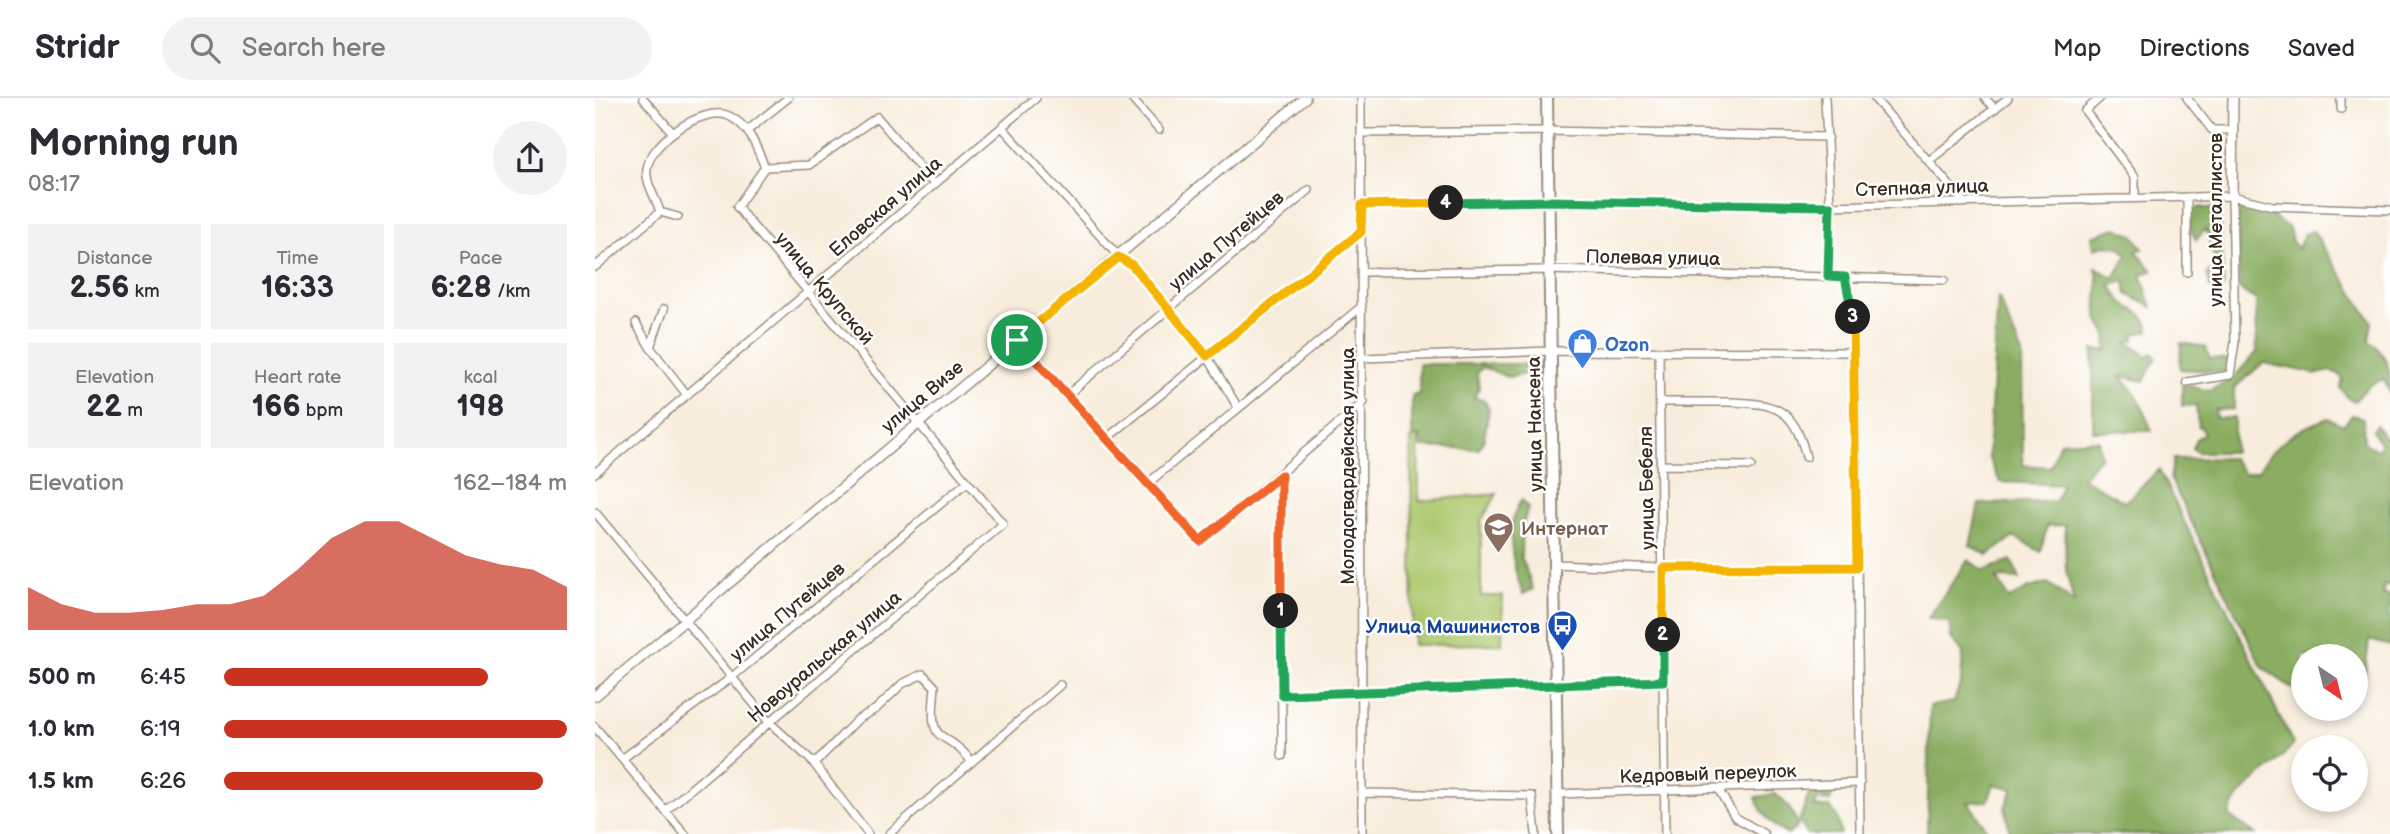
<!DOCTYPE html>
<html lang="en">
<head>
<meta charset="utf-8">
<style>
	body { margin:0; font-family:"Balsamiq Sans",sans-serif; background:#f2f2f3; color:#2b2b33; height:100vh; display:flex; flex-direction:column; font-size:26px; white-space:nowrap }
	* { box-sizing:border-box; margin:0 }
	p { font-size:23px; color:#7c7c81 }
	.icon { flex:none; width:38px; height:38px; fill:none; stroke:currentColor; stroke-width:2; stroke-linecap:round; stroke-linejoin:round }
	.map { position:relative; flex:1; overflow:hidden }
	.sheet { display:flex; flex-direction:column; background:#fff; width:595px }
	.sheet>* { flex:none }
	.needle { width:46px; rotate:145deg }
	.controls { position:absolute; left:1696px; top:546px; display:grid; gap:14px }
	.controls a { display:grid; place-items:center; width:77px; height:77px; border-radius:50%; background:#fff; box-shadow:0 4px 10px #0003; font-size:35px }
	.pin { position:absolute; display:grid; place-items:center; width:60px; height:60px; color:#fff; margin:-30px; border:4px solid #fff; border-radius:50%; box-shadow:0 2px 7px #0007 }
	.km { position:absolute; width:35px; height:35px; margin:-18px; border-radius:50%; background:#222; color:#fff; font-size:19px; line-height:35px; text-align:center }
	.round { display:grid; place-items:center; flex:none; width:74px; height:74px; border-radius:37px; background:#f2f2f3 }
	.headline { display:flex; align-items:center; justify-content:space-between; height:119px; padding:0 28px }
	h1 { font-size:38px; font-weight:600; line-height:52px }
	.figures { display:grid; grid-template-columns:repeat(3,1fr); gap:10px; height:119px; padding:7px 28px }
	.figures div { display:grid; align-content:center; border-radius:0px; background:#f2f2f3; text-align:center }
	.figures b { font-size:30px; font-weight:600 }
	.figures small { font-size:19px; font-weight:400 }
	.figures p { font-size:19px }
	.chart { height:196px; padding:14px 28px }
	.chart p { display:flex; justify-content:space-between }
	.chart svg { width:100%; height:126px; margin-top:7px; fill:#c8321e; opacity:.7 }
	ul { padding:0 28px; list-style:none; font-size:23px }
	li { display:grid; grid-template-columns:112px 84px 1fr; align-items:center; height:52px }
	li i { height:18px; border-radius:9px; background:#c8321e }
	header { display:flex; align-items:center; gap:42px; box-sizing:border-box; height:98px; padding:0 35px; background:#fff; border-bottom:2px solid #e1e1e2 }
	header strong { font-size:33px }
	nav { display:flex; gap:38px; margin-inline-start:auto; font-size:24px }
	.search { width:490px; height:63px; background:#f2f2f3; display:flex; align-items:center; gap:18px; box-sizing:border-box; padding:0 24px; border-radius:38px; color:#7c7c81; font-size:26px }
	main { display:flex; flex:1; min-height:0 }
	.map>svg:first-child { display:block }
	.green { fill:#aec970; stroke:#747a47; stroke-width:2 }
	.forest { fill:#8aad62; stroke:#626c40; stroke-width:2 }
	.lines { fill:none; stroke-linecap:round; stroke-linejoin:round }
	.minor-casing { stroke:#9a8c7d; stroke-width:10 }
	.tertiary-casing { stroke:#9a8c7d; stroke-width:12 }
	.secondary-casing { stroke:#9a8c7d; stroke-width:14 }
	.minor { stroke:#fff; stroke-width:7 }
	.tertiary { stroke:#fff; stroke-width:9 }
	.secondary { stroke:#fff; stroke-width:10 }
	.split-1-casing { stroke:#fff; stroke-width:14 }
	.split-2-casing { stroke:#fff; stroke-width:14 }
	.split-3-casing { stroke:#fff; stroke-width:14 }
	.split-4-casing { stroke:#fff; stroke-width:14 }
	.split-5-casing { stroke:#fff; stroke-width:14 }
	.split-1 { stroke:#f0652b; stroke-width:9 }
	.split-2 { stroke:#22a559; stroke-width:9 }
	.split-3 { stroke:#f5b400; stroke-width:9 }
	.split-4 { stroke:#22a559; stroke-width:9 }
	.split-5 { stroke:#f5b400; stroke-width:9 }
	.labels { text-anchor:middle; stroke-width:5; stroke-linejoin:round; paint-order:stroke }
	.street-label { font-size:19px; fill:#3b2a1e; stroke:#fff }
	.shop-label { font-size:19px; font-weight:bold; fill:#366cbe; stroke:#fff; text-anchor:start }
	.education-label { font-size:19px; font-weight:bold; fill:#785e54; stroke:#fff; text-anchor:start }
	.transit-label { font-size:19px; font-weight:bold; fill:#164399; stroke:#fff; text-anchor:end }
</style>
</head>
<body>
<header>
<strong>Stridr</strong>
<div class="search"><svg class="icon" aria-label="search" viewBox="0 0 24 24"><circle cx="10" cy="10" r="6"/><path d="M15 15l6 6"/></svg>Search here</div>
<nav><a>Map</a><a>Directions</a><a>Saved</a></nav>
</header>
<main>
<section class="sheet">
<div class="headline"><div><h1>Morning run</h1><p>08:17</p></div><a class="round"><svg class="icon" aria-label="share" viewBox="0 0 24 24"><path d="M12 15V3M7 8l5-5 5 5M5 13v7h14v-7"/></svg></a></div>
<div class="figures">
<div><p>Distance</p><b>2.56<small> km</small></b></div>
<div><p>Time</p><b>16:33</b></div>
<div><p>Pace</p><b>6:28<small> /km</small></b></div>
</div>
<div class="figures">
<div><p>Elevation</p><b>22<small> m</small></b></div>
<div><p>Heart rate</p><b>166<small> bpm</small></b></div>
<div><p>kcal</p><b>198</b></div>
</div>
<div class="chart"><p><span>Elevation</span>162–184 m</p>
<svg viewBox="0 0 160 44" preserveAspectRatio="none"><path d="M0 44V29L10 35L20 38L30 38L40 37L50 35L60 35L70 32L80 23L90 12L100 6L110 6L120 12L130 18L140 21L150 23L160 29V44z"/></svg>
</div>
<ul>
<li><b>500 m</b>6:45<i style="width:77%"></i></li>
<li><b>1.0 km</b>6:19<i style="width:100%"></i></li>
<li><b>1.5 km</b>6:26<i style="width:93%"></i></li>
</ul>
</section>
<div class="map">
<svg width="1795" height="736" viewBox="0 0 1795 736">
	<rect width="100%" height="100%" fill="#fff"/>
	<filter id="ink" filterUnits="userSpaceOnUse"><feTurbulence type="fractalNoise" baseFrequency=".0143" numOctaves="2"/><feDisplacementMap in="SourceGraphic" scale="14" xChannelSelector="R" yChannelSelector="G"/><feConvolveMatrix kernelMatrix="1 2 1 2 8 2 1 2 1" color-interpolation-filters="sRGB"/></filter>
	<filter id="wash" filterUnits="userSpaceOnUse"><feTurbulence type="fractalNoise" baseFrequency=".00686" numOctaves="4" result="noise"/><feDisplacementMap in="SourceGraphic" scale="28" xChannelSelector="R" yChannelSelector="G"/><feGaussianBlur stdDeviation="1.57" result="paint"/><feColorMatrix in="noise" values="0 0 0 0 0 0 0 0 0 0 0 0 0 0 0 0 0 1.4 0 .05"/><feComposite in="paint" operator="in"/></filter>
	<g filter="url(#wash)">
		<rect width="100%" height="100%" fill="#f8eddc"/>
		<path class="green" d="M823,339L824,403L902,396L886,423V498H908L907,546L818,547L816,340Z"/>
		<path class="forest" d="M1643,107L1671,114L1694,130L1697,143L1703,151L1709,136L1718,133L1777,224L1774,243C1794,258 1795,271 1795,295L1789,281L1774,287L1760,303L1755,302L1745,290L1748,282L1744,276L1736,273L1722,276L1668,265L1639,290V311L1620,312L1621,320H1639V354H1602L1597,350L1601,341L1609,336L1607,330L1603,328L1601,307L1587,308V286L1614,293L1637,281L1662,254L1661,202L1644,191Z
			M1604,109L1624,112L1629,189L1615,190L1612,175L1621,167L1611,131L1601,142L1594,129L1596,114Z
			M1521,130L1538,137L1548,151L1541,153L1558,173L1546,176L1557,209L1532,196L1530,183L1516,187C1520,193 1524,202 1529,206C1543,215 1551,214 1554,233L1540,236L1539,242L1532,244L1552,258L1558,255L1561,260L1549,283L1526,278L1542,298L1557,333H1498V252H1512L1511,234C1493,214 1508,194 1501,170L1519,180L1532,157L1525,149L1508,147L1499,151L1497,138Z
			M1403,199L1427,256L1428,367L1455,369L1465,344L1503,342L1506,358L1487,380L1530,404L1564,372L1698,646C1680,672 1642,688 1634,718L1661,736H1415L1410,709L1418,691L1399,686L1393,703L1373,704L1395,736H1332L1335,608L1359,604L1366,583L1368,554L1356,540L1354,524L1333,520L1373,462L1389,473L1416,462L1425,481L1402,480L1414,501L1434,490L1453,485L1479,505L1471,472L1470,427L1452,428L1446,454L1419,439L1393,457L1375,448L1384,406L1461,403L1467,387L1405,384L1393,359Z
			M1586,245L1611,249L1614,260L1633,262L1630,274L1585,271Z
			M824,266H953V330L949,328L946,284L937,275L913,279L888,269L882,275L884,290L879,300L888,301L894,310L889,341L884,351L826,349L825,338L817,339V298L824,296Z
			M1757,317L1768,320L1769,345L1782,352L1786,346L1777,333L1781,327L1795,346V488L1789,486L1788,496L1795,498V548L1774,542L1770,579L1761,585L1760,558H1708V594L1701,593L1667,569L1575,380L1579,361L1637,360L1649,376L1663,373C1680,344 1702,331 1733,320L1748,327Z
			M927,402L933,410L927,429L926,458L938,491L928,496C918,471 908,425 927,402Z
			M1238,695L1235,703L1223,702L1219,709H1235L1242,719L1246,736H1212L1204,723L1214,696Z
			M1180,696C1192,705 1198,714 1203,728L1194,736C1178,731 1166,716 1161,699Z"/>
	</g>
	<g filter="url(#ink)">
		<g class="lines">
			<defs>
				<path id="minor" d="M48,0L77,34
					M536,0L564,32
					M766,0L767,736
					M1230,0L1235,108L1233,179
					M1279,0L1368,103
					M1390,0L1400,11
					M1505,0L1490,13L1540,79V100
					M1592,0L1617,32H1636
					M1746,11V0
					M407,29L524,159L537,167L612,258L642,308
					M153,32L193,0
					M768,35L952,33L1233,39
					M1335,62L1413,0
					M170,69L214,67L282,19L339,86
					M767,107L953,103L1235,108L1637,98L1678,108L1795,112
					M0,169L65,114
					M767,174L953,172L1349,182
					M1592,174V99
					M1250,179L1259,225L1260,254L1265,736
					M69,211L55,249L92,297
					M41,225L55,249
					M422,242L605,443L769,304
					M1064,253L1070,736
					M768,260L956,253L1260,254
					M1592,284L1635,277L1640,244L1637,98
					M471,298L714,92
					M1065,304C1087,304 1109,304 1131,304C1179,305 1199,308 1211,359
					M511,341L766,134
					M1066,367L1156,368
					M0,375L441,0
					M686,377L687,658
					M552,386L767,208
					M0,414L174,624L216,662L273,736
					M958,466L1068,470L1262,469
					M687,597L1068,583
					M0,629L90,736
					M27,661L137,579L372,384
					M219,666L263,621L281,611L307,586L328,576L340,589C333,655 347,625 377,664
					M1123,691L1140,719L1169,736
					M767,695L937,698L941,736
					M962,696L1265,685
					M70,713L408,426L142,109L170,69C161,49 155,28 134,18C108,6 47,48 52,78C53,90 62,102 65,114L83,119
					M294,736L465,587"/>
				<path id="tertiary" d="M1637,98L1638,0
					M0,598L710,0"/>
				<path id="secondary" d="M952,0L963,736"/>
			</defs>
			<use href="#minor" class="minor-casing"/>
			<use href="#tertiary" class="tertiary-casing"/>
			<use href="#secondary" class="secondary-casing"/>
			<use href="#minor" class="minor"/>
			<use href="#tertiary" class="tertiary"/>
			<use href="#secondary" class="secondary"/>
		</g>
	</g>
	<g class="lines" filter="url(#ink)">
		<defs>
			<path id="split-1" d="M422,242L605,443L686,377V513"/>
			<path id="split-2" d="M686,513L687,597L1068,583V537"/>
			<path id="split-3" d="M1068,537V470L1262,469L1258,219"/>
			<path id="split-4" d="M851,105L953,103L1235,108L1233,178L1250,179L1258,219"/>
			<path id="split-5" d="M422,242L523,159L537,167L612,258L766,134L767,107L851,105"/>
		</defs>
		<use href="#split-1" class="split-1-casing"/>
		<use href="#split-2" class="split-2-casing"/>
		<use href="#split-3" class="split-3-casing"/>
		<use href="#split-4" class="split-4-casing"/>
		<use href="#split-5" class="split-5-casing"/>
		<use href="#split-1" class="split-1"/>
		<use href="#split-2" class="split-2"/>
		<use href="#split-3" class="split-3"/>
		<use href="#split-4" class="split-4"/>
		<use href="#split-5" class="split-5"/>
	</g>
	<defs>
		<symbol id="shop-pin" viewBox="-11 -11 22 30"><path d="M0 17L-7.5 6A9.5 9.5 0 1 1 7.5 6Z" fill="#3f7fe0" stroke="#fff"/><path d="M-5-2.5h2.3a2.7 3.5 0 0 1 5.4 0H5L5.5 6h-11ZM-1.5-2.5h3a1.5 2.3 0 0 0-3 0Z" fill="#fff"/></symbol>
		<symbol id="school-pin" viewBox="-11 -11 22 30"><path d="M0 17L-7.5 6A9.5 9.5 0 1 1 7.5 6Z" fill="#8d6e63" stroke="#fff"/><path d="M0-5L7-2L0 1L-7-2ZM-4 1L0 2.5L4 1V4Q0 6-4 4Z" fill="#fff"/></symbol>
		<symbol id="bus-pin" viewBox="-11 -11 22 30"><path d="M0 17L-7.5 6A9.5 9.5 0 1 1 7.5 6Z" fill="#1a4fb4" stroke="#fff"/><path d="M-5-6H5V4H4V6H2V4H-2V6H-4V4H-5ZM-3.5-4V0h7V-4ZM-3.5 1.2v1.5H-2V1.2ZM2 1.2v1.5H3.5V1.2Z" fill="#fff"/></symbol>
	</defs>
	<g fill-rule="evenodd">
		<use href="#shop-pin" x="970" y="228" width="35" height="47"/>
		<use href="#school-pin" x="886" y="412" width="35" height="47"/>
		<use href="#bus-pin" x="950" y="510" width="35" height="47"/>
	</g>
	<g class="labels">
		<g class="street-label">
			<text transform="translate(1327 89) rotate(-2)" y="7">Степная улица</text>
			<text transform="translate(290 108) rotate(-41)" y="7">Еловская улица</text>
			<text transform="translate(1620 122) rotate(-90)" y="7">улица Металлистов</text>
			<text transform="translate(631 142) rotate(-40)" y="7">улица Путейцев</text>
			<text transform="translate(1058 159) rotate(1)" y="7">Полевая улица</text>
			<text transform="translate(230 190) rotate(50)" y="7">улица Крупской</text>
			<text transform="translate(327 298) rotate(-40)" y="7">улица Визе</text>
			<text transform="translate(939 326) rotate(-91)" y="7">улица Нансена</text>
			<text transform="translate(752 368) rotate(-90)" y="7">Молодогвардейская улица</text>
			<text transform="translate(1051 390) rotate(-91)" y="7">улица Бебеля</text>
			<text transform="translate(192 513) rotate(-40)" y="7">улица Путейцев</text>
			<text transform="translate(229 558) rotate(-40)" y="7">Новоуральская улица</text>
			<text transform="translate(1113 675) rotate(-2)" y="7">Кедровый переулок</text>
		</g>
		<g class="shop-label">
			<text x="1010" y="253">Ozon</text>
		</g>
		<g class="education-label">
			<text x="926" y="437">Интернат</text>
		</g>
		<g class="transit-label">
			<text x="945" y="535">Улица Машинистов</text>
		</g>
	</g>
</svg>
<div class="controls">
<a><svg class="needle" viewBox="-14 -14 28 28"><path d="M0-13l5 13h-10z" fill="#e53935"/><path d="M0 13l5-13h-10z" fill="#7c7c81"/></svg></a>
<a><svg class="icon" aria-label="locate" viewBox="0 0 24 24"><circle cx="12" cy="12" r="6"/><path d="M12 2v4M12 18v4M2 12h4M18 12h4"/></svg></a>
</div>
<div class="pin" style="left:422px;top:242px;background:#1e9e55"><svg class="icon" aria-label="arrive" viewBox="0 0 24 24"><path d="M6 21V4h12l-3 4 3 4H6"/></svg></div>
<b class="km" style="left:686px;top:513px">1</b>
<b class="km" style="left:1068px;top:537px">2</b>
<b class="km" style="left:1258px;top:219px">3</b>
<b class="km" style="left:851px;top:105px">4</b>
</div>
</main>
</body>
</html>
